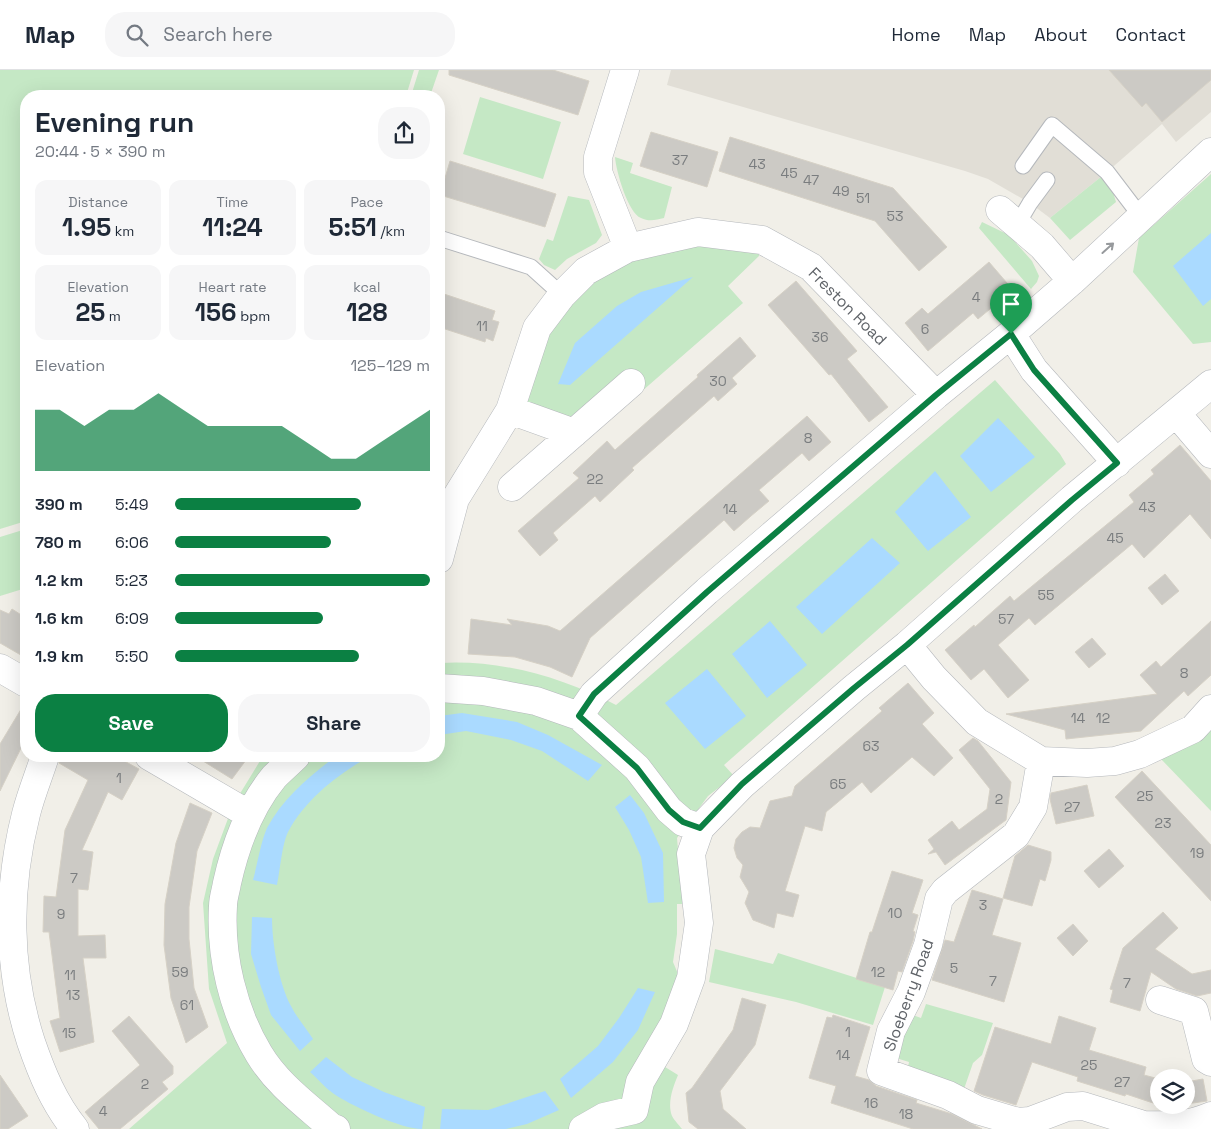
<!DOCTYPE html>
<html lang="en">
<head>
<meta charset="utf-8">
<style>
	body { margin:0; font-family:"Space Grotesk",sans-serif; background:#f6f6f7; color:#1f2937; height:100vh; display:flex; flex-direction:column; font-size:19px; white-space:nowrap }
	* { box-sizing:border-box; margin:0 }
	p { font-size:16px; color:#747a83 }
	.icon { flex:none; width:28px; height:28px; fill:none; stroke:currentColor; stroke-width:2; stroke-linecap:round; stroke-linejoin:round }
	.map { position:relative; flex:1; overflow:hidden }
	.drawer { position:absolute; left:20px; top:20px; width:425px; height:672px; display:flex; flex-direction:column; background:#fff; border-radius:20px; box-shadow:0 5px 20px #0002 }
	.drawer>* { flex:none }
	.buttons { position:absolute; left:1150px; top:999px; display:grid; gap:10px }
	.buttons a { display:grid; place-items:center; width:45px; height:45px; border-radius:50%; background:#fff; box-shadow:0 5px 20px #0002; font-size:25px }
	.pin { position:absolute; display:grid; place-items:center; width:42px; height:42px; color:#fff; margin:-51px -21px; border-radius:50% 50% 50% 0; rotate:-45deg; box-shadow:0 0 5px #0007 }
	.pin .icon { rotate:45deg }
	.round { display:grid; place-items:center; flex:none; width:52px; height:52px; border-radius:20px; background:#f6f6f7 }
	.head { display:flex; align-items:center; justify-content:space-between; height:85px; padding:0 15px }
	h1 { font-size:28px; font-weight:700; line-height:38px }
	.figures { display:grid; grid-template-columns:repeat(3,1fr); gap:8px; height:85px; padding:5px 15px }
	.figures div { display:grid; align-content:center; border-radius:12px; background:#f6f6f7; text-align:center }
	.figures b { font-size:25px; font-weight:700 }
	.figures small { font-size:14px; font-weight:400 }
	.figures p { font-size:14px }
	.chart { height:140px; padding:10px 15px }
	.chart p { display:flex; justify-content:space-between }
	.chart svg { width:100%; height:90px; margin-top:5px; fill:#0b8043; opacity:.7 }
	.button { display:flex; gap:10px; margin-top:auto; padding:10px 15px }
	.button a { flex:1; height:58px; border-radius:20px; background:#0b8043; color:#fff; font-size:20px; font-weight:700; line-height:58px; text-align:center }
	.button a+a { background:#f6f6f7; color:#1f2937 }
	ul { padding:0 15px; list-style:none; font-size:16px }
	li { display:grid; grid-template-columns:80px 60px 1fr; align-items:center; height:38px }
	li i { height:12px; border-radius:6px; background:#0b8043 }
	header { display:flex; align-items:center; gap:30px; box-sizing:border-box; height:70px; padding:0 25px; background:#fff; border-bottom:1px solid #e0e1e3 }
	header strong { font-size:24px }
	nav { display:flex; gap:28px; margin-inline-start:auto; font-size:18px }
	.search { width:350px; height:45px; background:#f6f6f7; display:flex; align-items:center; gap:12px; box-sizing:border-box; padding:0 18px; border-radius:20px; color:#747a83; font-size:19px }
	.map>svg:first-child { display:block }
	.education { fill:#e1ded6 }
	.green { fill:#c5e8c5 }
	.water { fill:#aadaff }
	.building { fill:#cccac5; stroke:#d6d1c6 }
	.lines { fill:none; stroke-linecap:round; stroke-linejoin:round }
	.service-casing { stroke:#b5b8bc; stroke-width:17 }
	.minor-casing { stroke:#b5b8bc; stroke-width:29 }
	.service { stroke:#fff; stroke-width:15 }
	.minor { stroke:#fff; stroke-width:28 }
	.oneway { stroke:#979a9d }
	.route-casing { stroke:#fff; stroke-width:10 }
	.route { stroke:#0b8043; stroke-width:6 }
	.labels { text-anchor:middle; stroke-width:5; stroke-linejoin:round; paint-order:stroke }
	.number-label { font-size:14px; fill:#7a7d7f }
	.street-label { font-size:16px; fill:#5f6368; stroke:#fff }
</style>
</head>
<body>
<header>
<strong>Map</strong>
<div class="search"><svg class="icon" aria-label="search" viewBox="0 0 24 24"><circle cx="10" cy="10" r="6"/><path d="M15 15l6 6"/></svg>Search here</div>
<nav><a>Home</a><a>Map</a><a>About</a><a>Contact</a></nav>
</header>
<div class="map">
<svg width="1211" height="1059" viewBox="0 0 1211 1059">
	<rect width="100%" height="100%" fill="#f1efe8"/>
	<path class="education" d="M671,0H1211V42L1176,72L1162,54L1107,102L1050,148L1030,133L988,109L965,101L667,15Z"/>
	<path class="green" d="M0,0H414L406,26H26V451L0,459Z
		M419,0H439L430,26H411Z
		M480,27L561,52L543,109L463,84Z
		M615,87L633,93L630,103L672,117L664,148C656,150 649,152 641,148C628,143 616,101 615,87Z
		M1107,102L1116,132L1070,170L1050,148Z
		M1211,104V272L1193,274L1133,202L1139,168Z
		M568,126L589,130L602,165L596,173L567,189L555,200L544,195L539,189L547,169L553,171Z
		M982,152L1009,165L1032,191L1039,206L1037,212L1031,219L979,158Z
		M762,170L759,186L728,216L743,233L641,322L631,313L574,363L510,340L537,258L628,178Z
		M995,310L1060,384L1066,394L724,695L734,706L708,726L677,768L680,803L686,834H677V864L673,892L678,904L663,957L644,984L678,1005C673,1017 667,1033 672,1046C674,1050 679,1055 682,1059H129L227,973L209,919L203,833L213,789L233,735L263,686H439V593C499,589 562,607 616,635Z
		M26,459V518L0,526V467Z
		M1211,653V741L1161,689Z
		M715,879L773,894L778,883L885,917L873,955L796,932L709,912Z
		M926,934L993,953L982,985L973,993L964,1019L907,1002L909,992L896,988L910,944L921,948Z"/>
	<path class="water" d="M1211,163V229L1203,236L1173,196Z
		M693,207L570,315L558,314L575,273L617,236L641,222Z
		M998,348L1035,387L991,422L960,386Z
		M935,401L971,447L928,481L895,442Z
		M872,468L900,493L822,564L796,537Z
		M770,551L807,595L767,628L732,584Z
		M707,599L746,646L705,679L665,633Z
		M462,643L517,652L548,665L602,695L588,711L542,681L511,670L466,661L439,665V646Z
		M336,686H357L360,692C332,709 304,732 288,762C282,774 280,801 277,815L253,810C257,796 261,771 267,758C283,728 310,706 336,686Z
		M630,725L644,743L663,783L664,832L648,833L641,787L629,760L615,737Z
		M252,847L272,848C272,873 279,914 291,936C297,948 306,958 313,969L300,981L271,945L261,917L251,884Z
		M638,918L655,922L638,960L613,992L571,1028L560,1009L598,976L619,948Z
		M326,987L352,1007L384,1022L425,1037L422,1059C401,1059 355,1037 337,1026C327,1020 319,1010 310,1002Z
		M545,1021L559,1040L527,1054L506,1059H440L442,1039L488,1040Z"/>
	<path class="building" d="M449,0H553L589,11L578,45L449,5Z
		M1109,0H1211V10L1162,52L1146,33L1142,37Z
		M651,62L718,82L707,117L640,96Z
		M730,67L893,118L947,177L919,201L875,151L719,101Z
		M450,91L556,124L545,157L440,125Z
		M989,192L1013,220L978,249L973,243L928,281L905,253L922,238L928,244Z
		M796,211L857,281L847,289L888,337L869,352L831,304L829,305L768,235Z
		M444,224L495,241L492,250L499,252L493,271L486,268L485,272L439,257V240Z
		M740,267L756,286L732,308L737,314L718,331L714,326L632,398L634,400L600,432L595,426L553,463L558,470L540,486L518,461L579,408L573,403L607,371L615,380L698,307L697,305Z
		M807,346L831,372L809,391L802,383L759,420L769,431L751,446L734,461L724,450L590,568L572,607L550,597L515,587L468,584L471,549L512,555L507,549L548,556L560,561Z
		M1180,375L1211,411V469L1190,444L1144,488L1132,474L1035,555L1029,548L998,575L1029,610L1008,628L984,599L971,610L945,580L974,555L975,557L1010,526L1014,531L1134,432L1129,425L1154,404L1151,400Z
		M1165,504L1179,521L1162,535L1148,518Z
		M12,539L26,548V588L0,573V540L9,544Z
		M1211,551V605L1188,626L1184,621L1141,661L1066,669L1065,660L1006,644L1157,624L1140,605L1156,591L1161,597Z
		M1092,568L1106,584L1089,598L1075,582Z
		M908,613L934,643L922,654L953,688L934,706L912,687L871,723L862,712L826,742L822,761L805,756L785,821L799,825L793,847L777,843L774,858L753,850L745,833L749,822L740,807L743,795L737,788L734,778L736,769L742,762L750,757L760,758L770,731L792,726L795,716L882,641L879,638Z
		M26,631V668L0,721V674Z
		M973,668L978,671L1011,712L1006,750L945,795L936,782L928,784L934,779L928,770L952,751L959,760L987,739L990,719L959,680Z
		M60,686H115L139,699L122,730L108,722L82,780L93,782L88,820L78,819V866L105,865L106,888H83L94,972L60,982L50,951L60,948L49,862H43L44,826L56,827L65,760L88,710L59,693Z
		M195,686H249L232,709Z
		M1142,701L1211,775V831L1115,727Z
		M1087,715L1094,746L1056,754L1050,729L1051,723Z
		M190,733L212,743L197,781L189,837V869L194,918L208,957L186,973L171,928L164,875L165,834L176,773Z
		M1028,775L1051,782V790L1045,811L1040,809L1032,836L1003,828L1015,786Z
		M1109,779L1124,796L1099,818L1084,801Z
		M892,801L923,810L912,843L918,845L913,861L915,862L913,871L902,902L898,901L893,920L856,909L870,862H872Z
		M972,820L1003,829L992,865L1021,873L1004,932L932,910L945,870L954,872Z
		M1163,842L1178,858L1155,879L1192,904L1211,900V923L1197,926L1176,919L1151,902L1140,941L1110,932L1113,920L1110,919L1123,878Z
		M1073,854L1088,871L1073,886L1057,868Z
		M742,928L766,935L755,975L720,1021L723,1039L746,1059H698L689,1052L686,1023L692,1018L733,960Z
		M833,945L870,957L855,1006L869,1010L876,1016L917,1030L916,1033L952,1044L982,1059H913L831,1033L836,1016L809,1008L827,947L832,948Z
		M129,946L173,996V1004L162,1012L168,1019L120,1059H99L85,1042L140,995L112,961Z
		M1059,946L1096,958L1089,980L1146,997L1144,1005L1159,1009V1035L1126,1024L1125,1026L1077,1011L1078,1007L1032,992L1016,1035L983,1025L974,1021L995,957L1051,974Z
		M0,1005L28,1046L8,1059H0Z
		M1203,1009L1207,1031L1186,1034V1012Z"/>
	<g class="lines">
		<defs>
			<path id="service" d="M1023,96L1052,55L1107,102L1142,148
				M1017,155L1030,133L1047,110
				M439,168L531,197L562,225"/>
			<path id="minor" d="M625,0L598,87V102L628,178
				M1000,140L1042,176L1072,211
				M1011,264L1034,300L1117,393
				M510,340L574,363
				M1176,343L1211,384
				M512,417L631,313
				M439,489L455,429L510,340L537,258L562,225L586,201L628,178L698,162L762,170L811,197L936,325
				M907,575L934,608L977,652L1041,691L1087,693L1115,691L1140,684L1193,659L1211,639
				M0,598L26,613
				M439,618L483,621L536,631L579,646L637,698L669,740L683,752L700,758
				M579,646L594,624L707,521L936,325L1011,264L1072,211L1211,82
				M45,686C39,705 31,724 26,744C7,819 7,898 31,972C42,1004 54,1033 75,1059
				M149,686L250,745
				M296,686C289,693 281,700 274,707C250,736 235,777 227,813C226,820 223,828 223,836C220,886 233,941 259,984C277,1014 305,1034 331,1057L336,1059
				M1041,691L1033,737L1016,765L945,821L939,829L928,875L911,922L891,961L881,1001L948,1025L977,1040L1018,1052L1030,1051L1067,1037L1083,1036L1144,1055
				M1160,930L1194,941L1206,989L1211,992
				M634,1040L640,1012L674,954L691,908L699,853L691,784L700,758L742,715L854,618L907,575L1072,429L1211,314
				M583,1059L604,1047L634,1040
				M1142,1059L1144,1055C1169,1056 1188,1056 1211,1046"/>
		</defs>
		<use href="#service" class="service-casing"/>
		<use href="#minor" class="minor-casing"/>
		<use href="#service" class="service"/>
		<use href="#minor" class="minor"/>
	</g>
	<defs><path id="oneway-shaft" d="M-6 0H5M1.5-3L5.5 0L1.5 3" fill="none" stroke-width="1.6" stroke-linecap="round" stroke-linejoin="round" transform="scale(1.25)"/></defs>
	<use class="oneway" href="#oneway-shaft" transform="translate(1108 178) rotate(-42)"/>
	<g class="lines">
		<defs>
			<path id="route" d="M1011,264L1034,300L1117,393L1072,430L907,575L854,618L742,714L700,758L683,752L669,740L637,698L579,646L594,624L707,522L936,325Z"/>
		</defs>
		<use href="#route" class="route-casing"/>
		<use href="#route" class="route"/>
	</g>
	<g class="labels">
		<g class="number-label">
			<text x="680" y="95">37</text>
			<text x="757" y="99">43</text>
			<text x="789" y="108">45</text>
			<text x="811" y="115">47</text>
			<text x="841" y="126">49</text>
			<text x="863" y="133">51</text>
			<text x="895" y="151">53</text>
			<text x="976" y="232">4</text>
			<text x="482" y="261">11</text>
			<text x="925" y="264">6</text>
			<text x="820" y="272">36</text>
			<text x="718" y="316">30</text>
			<text x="808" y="373">8</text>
			<text x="595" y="414">22</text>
			<text x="1147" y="442">43</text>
			<text x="730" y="444">14</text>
			<text x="1115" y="473">45</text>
			<text x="1046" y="530">55</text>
			<text x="1006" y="554">57</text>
			<text x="1184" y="608">8</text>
			<text x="1078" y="653">14</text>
			<text x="1103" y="653">12</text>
			<text x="871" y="681">63</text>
			<text x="119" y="713">1</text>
			<text x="838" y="719">65</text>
			<text x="1145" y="731">25</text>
			<text x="999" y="734">2</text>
			<text x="1072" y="742">27</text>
			<text x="1163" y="758">23</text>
			<text x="1197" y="788">19</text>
			<text x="74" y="813">7</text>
			<text x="983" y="840">3</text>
			<text x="895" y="848">10</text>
			<text x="61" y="849">9</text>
			<text x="954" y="903">5</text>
			<text x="180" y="907">59</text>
			<text x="878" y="907">12</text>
			<text x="70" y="910">11</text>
			<text x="993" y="916">7</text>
			<text x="1127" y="918">7</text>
			<text x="73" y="930">13</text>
			<text x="187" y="940">61</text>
			<text x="848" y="967">1</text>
			<text x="69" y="968">15</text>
			<text x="843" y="990">14</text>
			<text x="1089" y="1000">25</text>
			<text x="1122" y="1017">27</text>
			<text x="145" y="1019">2</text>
			<text x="871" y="1038">16</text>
			<text x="103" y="1046">4</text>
			<text x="906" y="1049">18</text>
		</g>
		<g class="street-label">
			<text transform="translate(848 236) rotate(45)" y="6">Freston Road</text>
			<text transform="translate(908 925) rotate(-70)" y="6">Sloeberry Road</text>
		</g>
	</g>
</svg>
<div class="buttons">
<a><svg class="icon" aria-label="layers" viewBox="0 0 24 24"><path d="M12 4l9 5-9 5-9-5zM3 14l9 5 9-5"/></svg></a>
</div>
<div class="pin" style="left:1011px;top:264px;background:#1e9e55"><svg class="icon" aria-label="arrive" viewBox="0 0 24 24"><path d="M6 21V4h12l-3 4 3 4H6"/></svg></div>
<section class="drawer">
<div class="head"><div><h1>Evening run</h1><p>20:44 · 5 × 390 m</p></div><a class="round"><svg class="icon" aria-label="share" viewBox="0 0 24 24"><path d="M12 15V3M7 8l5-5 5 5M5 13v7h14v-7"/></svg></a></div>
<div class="figures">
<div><p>Distance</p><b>1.95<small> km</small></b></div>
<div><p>Time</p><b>11:24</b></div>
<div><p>Pace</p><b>5:51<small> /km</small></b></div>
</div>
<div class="figures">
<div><p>Elevation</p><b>25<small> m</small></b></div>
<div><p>Heart rate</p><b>156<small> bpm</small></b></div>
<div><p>kcal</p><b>128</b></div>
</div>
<div class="chart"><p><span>Elevation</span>125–129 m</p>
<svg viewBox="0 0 160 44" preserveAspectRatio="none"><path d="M0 44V14L10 14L20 22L30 14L40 14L50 6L60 14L70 22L80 22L90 22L100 22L110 30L120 38L130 38L140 30L150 22L160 14V44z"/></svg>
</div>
<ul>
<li><b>390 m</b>5:49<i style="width:73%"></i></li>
<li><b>780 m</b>6:06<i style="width:61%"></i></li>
<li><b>1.2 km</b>5:23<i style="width:100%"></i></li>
<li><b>1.6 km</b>6:09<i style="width:58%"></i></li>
<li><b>1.9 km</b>5:50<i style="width:72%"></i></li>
</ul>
<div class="button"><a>Save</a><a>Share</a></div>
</section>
</div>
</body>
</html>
